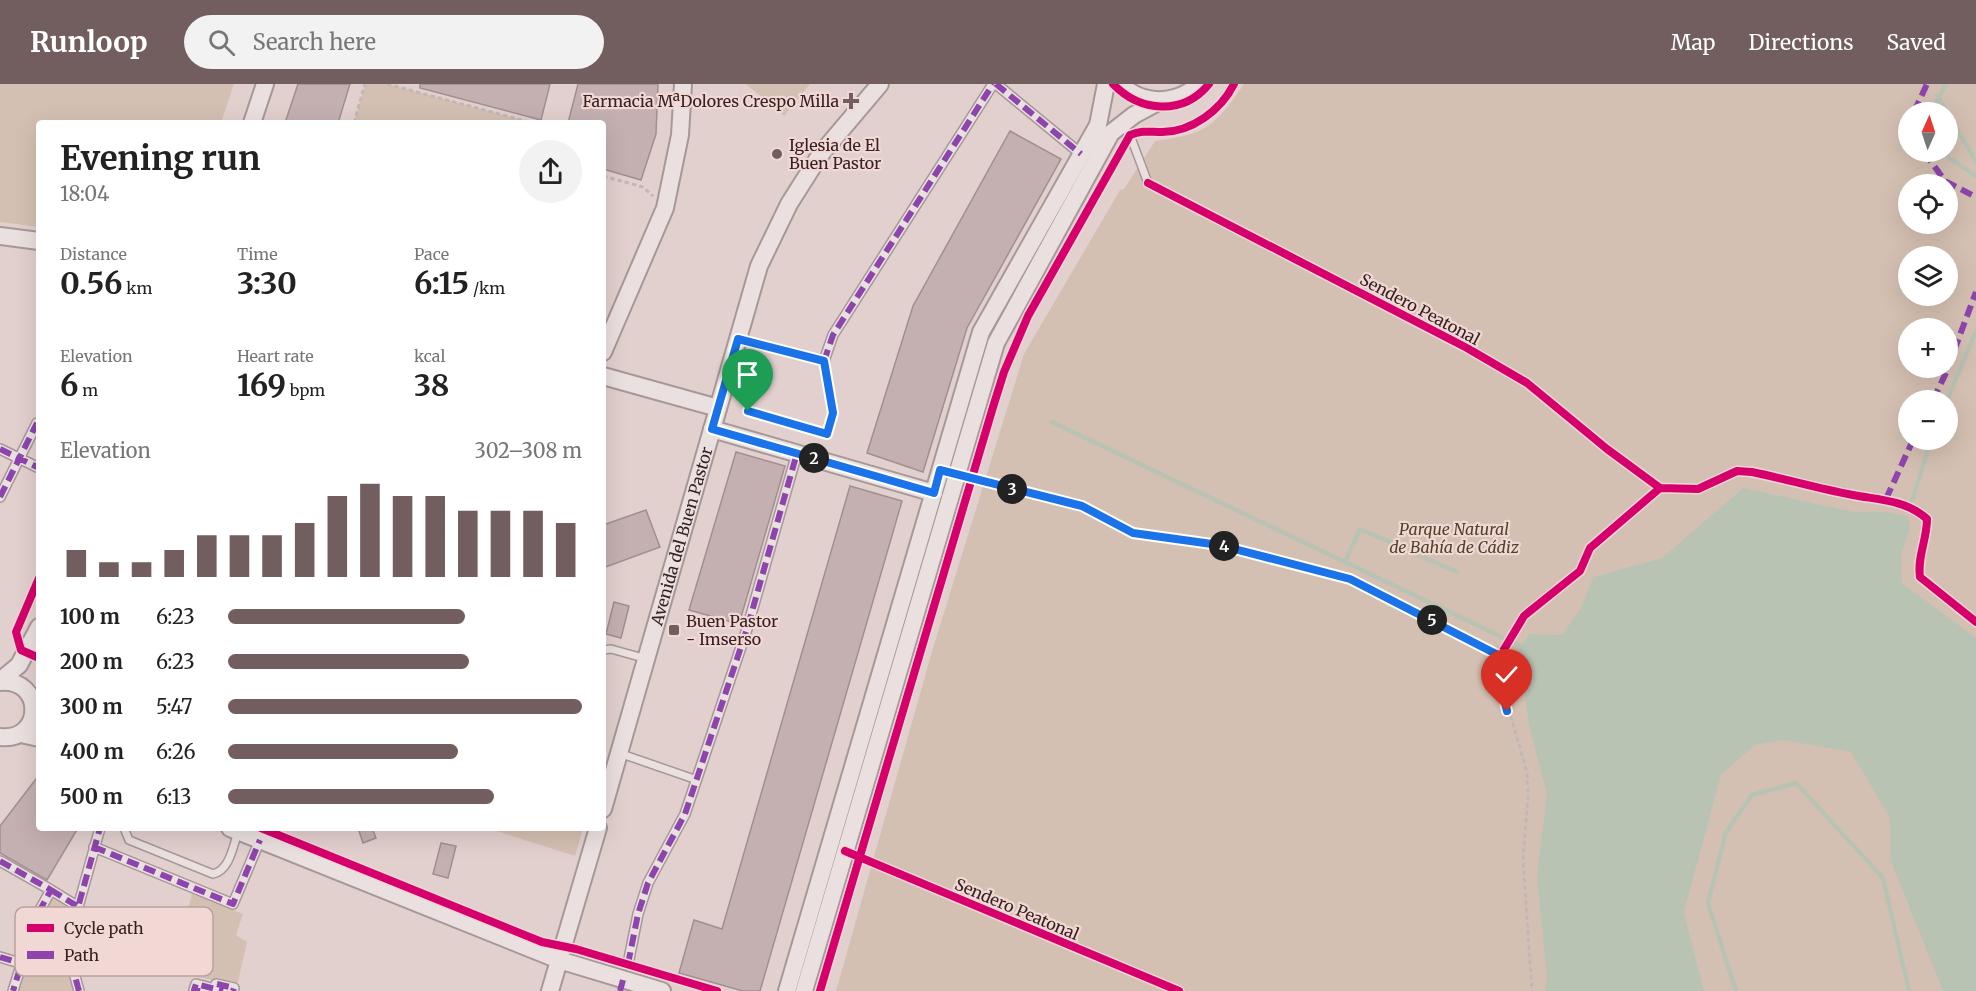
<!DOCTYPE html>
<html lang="en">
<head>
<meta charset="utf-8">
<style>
	body { margin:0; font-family:Merriweather,serif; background:#f2f2f2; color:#222; height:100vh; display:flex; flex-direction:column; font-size:22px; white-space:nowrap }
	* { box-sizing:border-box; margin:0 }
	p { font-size:20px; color:#767676 }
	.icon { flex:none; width:33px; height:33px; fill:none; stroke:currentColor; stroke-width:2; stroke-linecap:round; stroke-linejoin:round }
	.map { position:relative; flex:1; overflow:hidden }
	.drawer { position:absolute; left:36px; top:36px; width:570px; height:711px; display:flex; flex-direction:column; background:#fff; border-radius:6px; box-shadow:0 6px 24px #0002 }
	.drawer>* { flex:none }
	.needle { width:39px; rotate:3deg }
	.tools { position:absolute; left:1898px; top:18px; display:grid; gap:12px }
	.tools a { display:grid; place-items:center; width:60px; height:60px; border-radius:50%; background:#fff; box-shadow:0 6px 24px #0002; font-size:30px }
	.pin { position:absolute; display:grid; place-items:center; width:51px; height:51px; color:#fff; margin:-62px -26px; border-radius:50% 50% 50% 0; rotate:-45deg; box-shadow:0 0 6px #0007 }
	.pin .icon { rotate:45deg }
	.km { position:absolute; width:30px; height:30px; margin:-15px; border-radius:50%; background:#222; color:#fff; font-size:16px; line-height:30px; text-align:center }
	.round { display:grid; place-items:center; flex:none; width:63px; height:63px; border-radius:32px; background:#f2f2f2 }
	.head { display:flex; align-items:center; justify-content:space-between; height:102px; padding:0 24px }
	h1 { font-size:33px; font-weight:700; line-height:45px }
	.figures { display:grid; grid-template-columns:repeat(3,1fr); gap:9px; height:102px; padding:6px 24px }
	.figures div { display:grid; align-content:center }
	.figures b { font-size:30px; font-weight:700 }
	.figures small { font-size:16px; font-weight:400 }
	.figures p { font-size:16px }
	.chart { height:168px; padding:12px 24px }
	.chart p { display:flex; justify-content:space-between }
	.chart svg { width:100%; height:108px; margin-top:6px; stroke:#725e5e; stroke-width:6 }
	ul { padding:0 24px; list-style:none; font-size:20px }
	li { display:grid; grid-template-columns:96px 72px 1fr; align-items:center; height:45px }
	li i { height:15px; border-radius:8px; background:#725e5e }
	header { display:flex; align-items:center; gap:36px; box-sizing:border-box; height:84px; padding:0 30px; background:#725e5e; color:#fff }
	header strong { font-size:28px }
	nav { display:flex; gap:33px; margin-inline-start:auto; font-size:21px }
	.search { width:420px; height:54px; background:#f2f2f2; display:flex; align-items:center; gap:15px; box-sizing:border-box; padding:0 21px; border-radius:33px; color:#767676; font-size:22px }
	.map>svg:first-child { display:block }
	.green { fill:#d4c0b2; fill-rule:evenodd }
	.water { fill:#b9c3b4 }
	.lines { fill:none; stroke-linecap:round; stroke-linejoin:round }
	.stream { stroke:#b9c3b4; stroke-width:4.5 }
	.building { fill:#c5b0b1; stroke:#a28e90; stroke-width:1.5 }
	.service-casing { stroke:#a79898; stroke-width:10 }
	.pedestrian-casing { stroke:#a79898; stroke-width:12 }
	.tertiary-casing { stroke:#a79898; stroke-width:20 }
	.path { stroke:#c3b7b6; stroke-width:3; stroke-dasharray:4.5 3; stroke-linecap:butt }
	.service { stroke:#eae0df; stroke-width:7 }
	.pedestrian { stroke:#eae0df; stroke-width:9 }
	.tertiary { stroke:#eae0df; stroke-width:16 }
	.quiet { stroke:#8e44ad; stroke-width:6; stroke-dasharray:12 6; stroke-linecap:butt }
	.cycleway-casing { stroke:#f2d8d5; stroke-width:11 }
	.cycleway { stroke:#d6006c; stroke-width:8 }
	.route-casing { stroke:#fff; stroke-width:12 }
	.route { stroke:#1a73e8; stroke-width:8 }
	.poi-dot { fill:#725e5e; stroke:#f2d8d5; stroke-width:2 }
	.labels { text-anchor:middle; stroke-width:4.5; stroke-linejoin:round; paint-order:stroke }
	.poi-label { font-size:16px; fill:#362022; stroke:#f2d8d5; text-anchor:start }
	.street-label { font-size:16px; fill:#362022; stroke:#f2d8d5 }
	.park-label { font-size:16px; font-style:italic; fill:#504228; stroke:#f2d8d5 }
	.key { fill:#f2d8d5; stroke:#baa19f; stroke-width:1.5 }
	.key-label { font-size:16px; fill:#362022 }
</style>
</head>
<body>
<header>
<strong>Runloop</strong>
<div class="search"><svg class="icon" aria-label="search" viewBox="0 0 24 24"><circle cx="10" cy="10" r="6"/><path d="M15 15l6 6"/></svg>Search here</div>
<nav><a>Map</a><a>Directions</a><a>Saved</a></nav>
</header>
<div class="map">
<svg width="1976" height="907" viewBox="0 0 1976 907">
	<rect width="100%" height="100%" fill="#e2d0ce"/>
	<path class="green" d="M0,0H234L221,39H39V143L0,138Z
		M365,0H387L533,39H354Z
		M746,0H810L784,32Z
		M1244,0H1976V907H836L933,564L1024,270L1120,106L1124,105L1155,57C1207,50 1214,43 1244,0ZM1908,28H1947V68H1908ZM1908,100H1947V140H1908ZM1908,172H1947V212H1908ZM1908,244H1947V284H1908ZM1908,316H1947V356H1908Z
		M487,744H583L575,772Z
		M51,806L77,822L70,852L79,907H13Z
		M192,809L243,830L236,851L247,858L237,902L174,887Z"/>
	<path class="water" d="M1743,404L1854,428H1887L1908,432L1910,446L1901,469L1902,499L1976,554V907H1943L1891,777L1890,734L1851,668L1784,656L1755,661L1721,691L1684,828L1704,907H1545L1547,894L1537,792L1547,710L1529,642L1519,566L1529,550L1562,551L1581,524L1593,493L1662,474Z"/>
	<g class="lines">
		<path class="stream" d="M1938,12L1976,78
			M1931,28L1946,0
			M1945,68L1949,74L1976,92
			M1947,316L1976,247
			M1052,338L1504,554
			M1912,417L1931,356
			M1345,478L1360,445L1457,488
			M1516,559L1523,563
			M1736,907L1708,819L1726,748L1752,711L1796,699L1883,794L1909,907"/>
	</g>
	<path class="building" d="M298,0H350L338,39H285Z
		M420,0H550L541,36L420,4Z
		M578,0H658L656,50L641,96L603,85V39H568Z
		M1010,47L1061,75L967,244L923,388L867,369L913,222Z
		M736,368L785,382L739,540L689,526Z
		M850,402L902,417L760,907H743L679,889L694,836L722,845Z
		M646,426L660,463L603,484V441Z
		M614,518L629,522L621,554L606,550Z
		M39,691V744H78L47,796L0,769V742Z
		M358,744H372L376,754L363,759Z
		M441,759L456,762L448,794L433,790Z"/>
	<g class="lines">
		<defs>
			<path id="service" d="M1123,42L1130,51L1148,99
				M740,256L824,277L833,329L827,350L748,327
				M603,566L611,565L647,575
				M619,669L697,696
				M124,744L129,756L213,790C230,786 233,762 238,748"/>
			<path id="pedestrian" d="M996,0L1081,70
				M824,277L833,251L993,0
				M0,365L39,384
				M0,413L37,339
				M94,763L233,820L260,756
				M0,777L51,806L36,833L13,907
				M51,806L77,822
				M0,873L20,879
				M628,880L638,830L648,799L685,730L747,545L797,369
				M216,900L234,904L233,907
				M79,907L70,874V852L100,744
				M200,907L194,906L196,900L223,907"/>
			<g id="tertiary">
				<path d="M1120,0C1144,22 1175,21 1200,0"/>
				<path d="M252,39L265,0"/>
				<path d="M0,152L39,157"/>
				<path d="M603,268L665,124L680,51L683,0"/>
				<path d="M603,292L718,324"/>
				<path d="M712,345L934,409"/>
				<path d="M0,597L19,581L39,543"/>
				<path d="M0,598C45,594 44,658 0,653"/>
				<path d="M21,650L39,654"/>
				<path id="s1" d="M603,725L759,182L789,120L820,71L880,0"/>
				<path d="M230,744L559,876L662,907"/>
				<path d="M550,907L598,744"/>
				<path d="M787,907L981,248L1098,41L1106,0"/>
				<path d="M804,907L996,259L1111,49L1134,31L1160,17"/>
			</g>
		</defs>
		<use href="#service" class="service-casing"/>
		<use href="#pedestrian" class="pedestrian-casing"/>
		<use href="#tertiary" class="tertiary-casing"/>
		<path class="path" d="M387,0L533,39
			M354,39L365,0
			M603,92L643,103L653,112
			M973,393L1082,422L1133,449L1219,461L1350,495L1500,572L1499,592L1527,688L1528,714L1523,775L1532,907"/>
		<use href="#service" class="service"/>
		<use href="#pedestrian" class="pedestrian"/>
		<use href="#tertiary" class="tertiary"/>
		<path class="quiet" d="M996,0L1081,70
			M1914,28L1927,0
			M1924,68L1945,97L1976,113
			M824,277L833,251L993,0
			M1933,316L1945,291L1976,208
			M0,365L39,384
			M0,413L37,339
			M1886,415L1913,356
			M94,763L233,820L260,756
			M0,777L51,806L36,833L13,907
			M51,806L77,822
			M0,873L20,879
			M628,880L638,830L648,799L685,730L747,545L797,369
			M217,900L234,904L233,907
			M79,907L70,874V852L100,744
			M200,907L194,906L196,900L223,907
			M620,907L623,896"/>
		<defs>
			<path id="cycleway" d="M1113,0C1140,28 1183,32 1209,0
				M1148,99L1467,264L1527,299L1607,365L1660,404
				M39,494L16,548L21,566L39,574
				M1500,572L1524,532L1580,487L1590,464L1660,404L1698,405L1737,387L1752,388C1786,395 1819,405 1853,411C1879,416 1906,416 1927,435C1927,456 1917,473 1920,493L1976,538
				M261,744L542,858L576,865L717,907
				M845,767L1179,907
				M820,907L993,323L1004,288L1028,232L1130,51C1143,46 1149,48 1162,48C1192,48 1221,26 1234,0"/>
		</defs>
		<use href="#cycleway" class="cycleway-casing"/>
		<use href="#cycleway" class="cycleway"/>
	</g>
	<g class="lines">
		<defs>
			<path id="route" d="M748,327L827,350L833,329L824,277L738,255L712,345L934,409L940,386L1082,422L1133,449L1219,461L1350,495L1500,572L1499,592L1507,627"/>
		</defs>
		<use href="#route" class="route-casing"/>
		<use href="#route" class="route"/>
	</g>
	<g class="poi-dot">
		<path d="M848 8h6v6h6v6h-6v6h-6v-6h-6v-6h6z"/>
		<circle cx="777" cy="70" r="6"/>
		<rect x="668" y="540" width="12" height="12" rx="3"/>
	</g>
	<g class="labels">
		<g class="poi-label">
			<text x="839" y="23" text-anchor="end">Farmacia MªDolores Crespo Milla</text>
			<text x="789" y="67">Iglesia de El<tspan x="789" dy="18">Buen Pastor</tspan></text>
			<text x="686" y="543">Buen Pastor<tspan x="686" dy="18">- Imserso</tspan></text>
		</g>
		<g class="street-label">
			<text transform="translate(1420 225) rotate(28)" y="6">Sendero Peatonal</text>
			<text dy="6" stroke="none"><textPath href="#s1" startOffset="284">Avenida del Buen Pastor</textPath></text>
			<text transform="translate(1017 825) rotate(23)" y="6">Sendero Peatonal</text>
		</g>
		<g class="park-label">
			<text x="1454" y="451">Parque Natural<tspan x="1454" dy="18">de Bahía de Cádiz</tspan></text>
		</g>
	</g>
	<rect x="15" y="823" width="198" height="69" rx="9" class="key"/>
	<rect x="27" y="840" width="27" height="8" fill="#d6006c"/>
	<rect x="27" y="867" width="27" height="8" fill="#8e44ad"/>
	<g class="key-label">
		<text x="64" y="850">Cycle path</text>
		<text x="64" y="877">Path</text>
	</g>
</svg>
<div class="tools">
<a><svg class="needle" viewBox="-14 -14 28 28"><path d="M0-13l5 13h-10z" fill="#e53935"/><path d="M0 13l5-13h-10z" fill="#767676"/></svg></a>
<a><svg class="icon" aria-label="locate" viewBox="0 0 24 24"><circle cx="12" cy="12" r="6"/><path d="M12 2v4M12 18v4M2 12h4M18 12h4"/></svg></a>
<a><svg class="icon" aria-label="layers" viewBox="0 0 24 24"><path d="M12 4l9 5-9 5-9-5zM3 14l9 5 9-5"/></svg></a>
<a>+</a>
<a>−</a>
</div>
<div class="pin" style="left:748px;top:327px;background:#1e9e55"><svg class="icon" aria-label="arrive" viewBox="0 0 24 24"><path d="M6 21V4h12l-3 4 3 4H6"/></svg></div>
<div class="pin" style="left:1507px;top:627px;background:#d93025"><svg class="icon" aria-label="check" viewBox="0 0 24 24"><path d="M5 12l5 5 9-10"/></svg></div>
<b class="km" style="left:814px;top:374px">2</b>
<b class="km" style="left:1012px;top:405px">3</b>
<b class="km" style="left:1224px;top:462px">4</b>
<b class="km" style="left:1432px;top:536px">5</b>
<section class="drawer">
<div class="head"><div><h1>Evening run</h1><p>18:04</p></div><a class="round"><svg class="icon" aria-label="share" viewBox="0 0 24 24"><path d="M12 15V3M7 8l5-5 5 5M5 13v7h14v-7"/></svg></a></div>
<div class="figures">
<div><p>Distance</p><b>0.56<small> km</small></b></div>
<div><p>Time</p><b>3:30</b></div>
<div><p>Pace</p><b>6:15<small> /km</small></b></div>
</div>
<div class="figures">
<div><p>Elevation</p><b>6<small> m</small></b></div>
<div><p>Heart rate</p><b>169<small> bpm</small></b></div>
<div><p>kcal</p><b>38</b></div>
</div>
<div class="chart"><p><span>Elevation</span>302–308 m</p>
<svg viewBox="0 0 160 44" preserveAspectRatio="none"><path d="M5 44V33M15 44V38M25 44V38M35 44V33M45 44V27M55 44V27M65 44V27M75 44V22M85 44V11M95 44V6M105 44V11M115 44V11M125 44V17M135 44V17M145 44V17M155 44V22"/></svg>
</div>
<ul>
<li><b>100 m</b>6:23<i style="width:67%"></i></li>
<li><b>200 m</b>6:23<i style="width:68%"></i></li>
<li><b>300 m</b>5:47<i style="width:100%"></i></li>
<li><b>400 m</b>6:26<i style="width:65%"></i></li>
<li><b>500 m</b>6:13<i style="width:75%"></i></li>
</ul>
</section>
</div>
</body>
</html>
